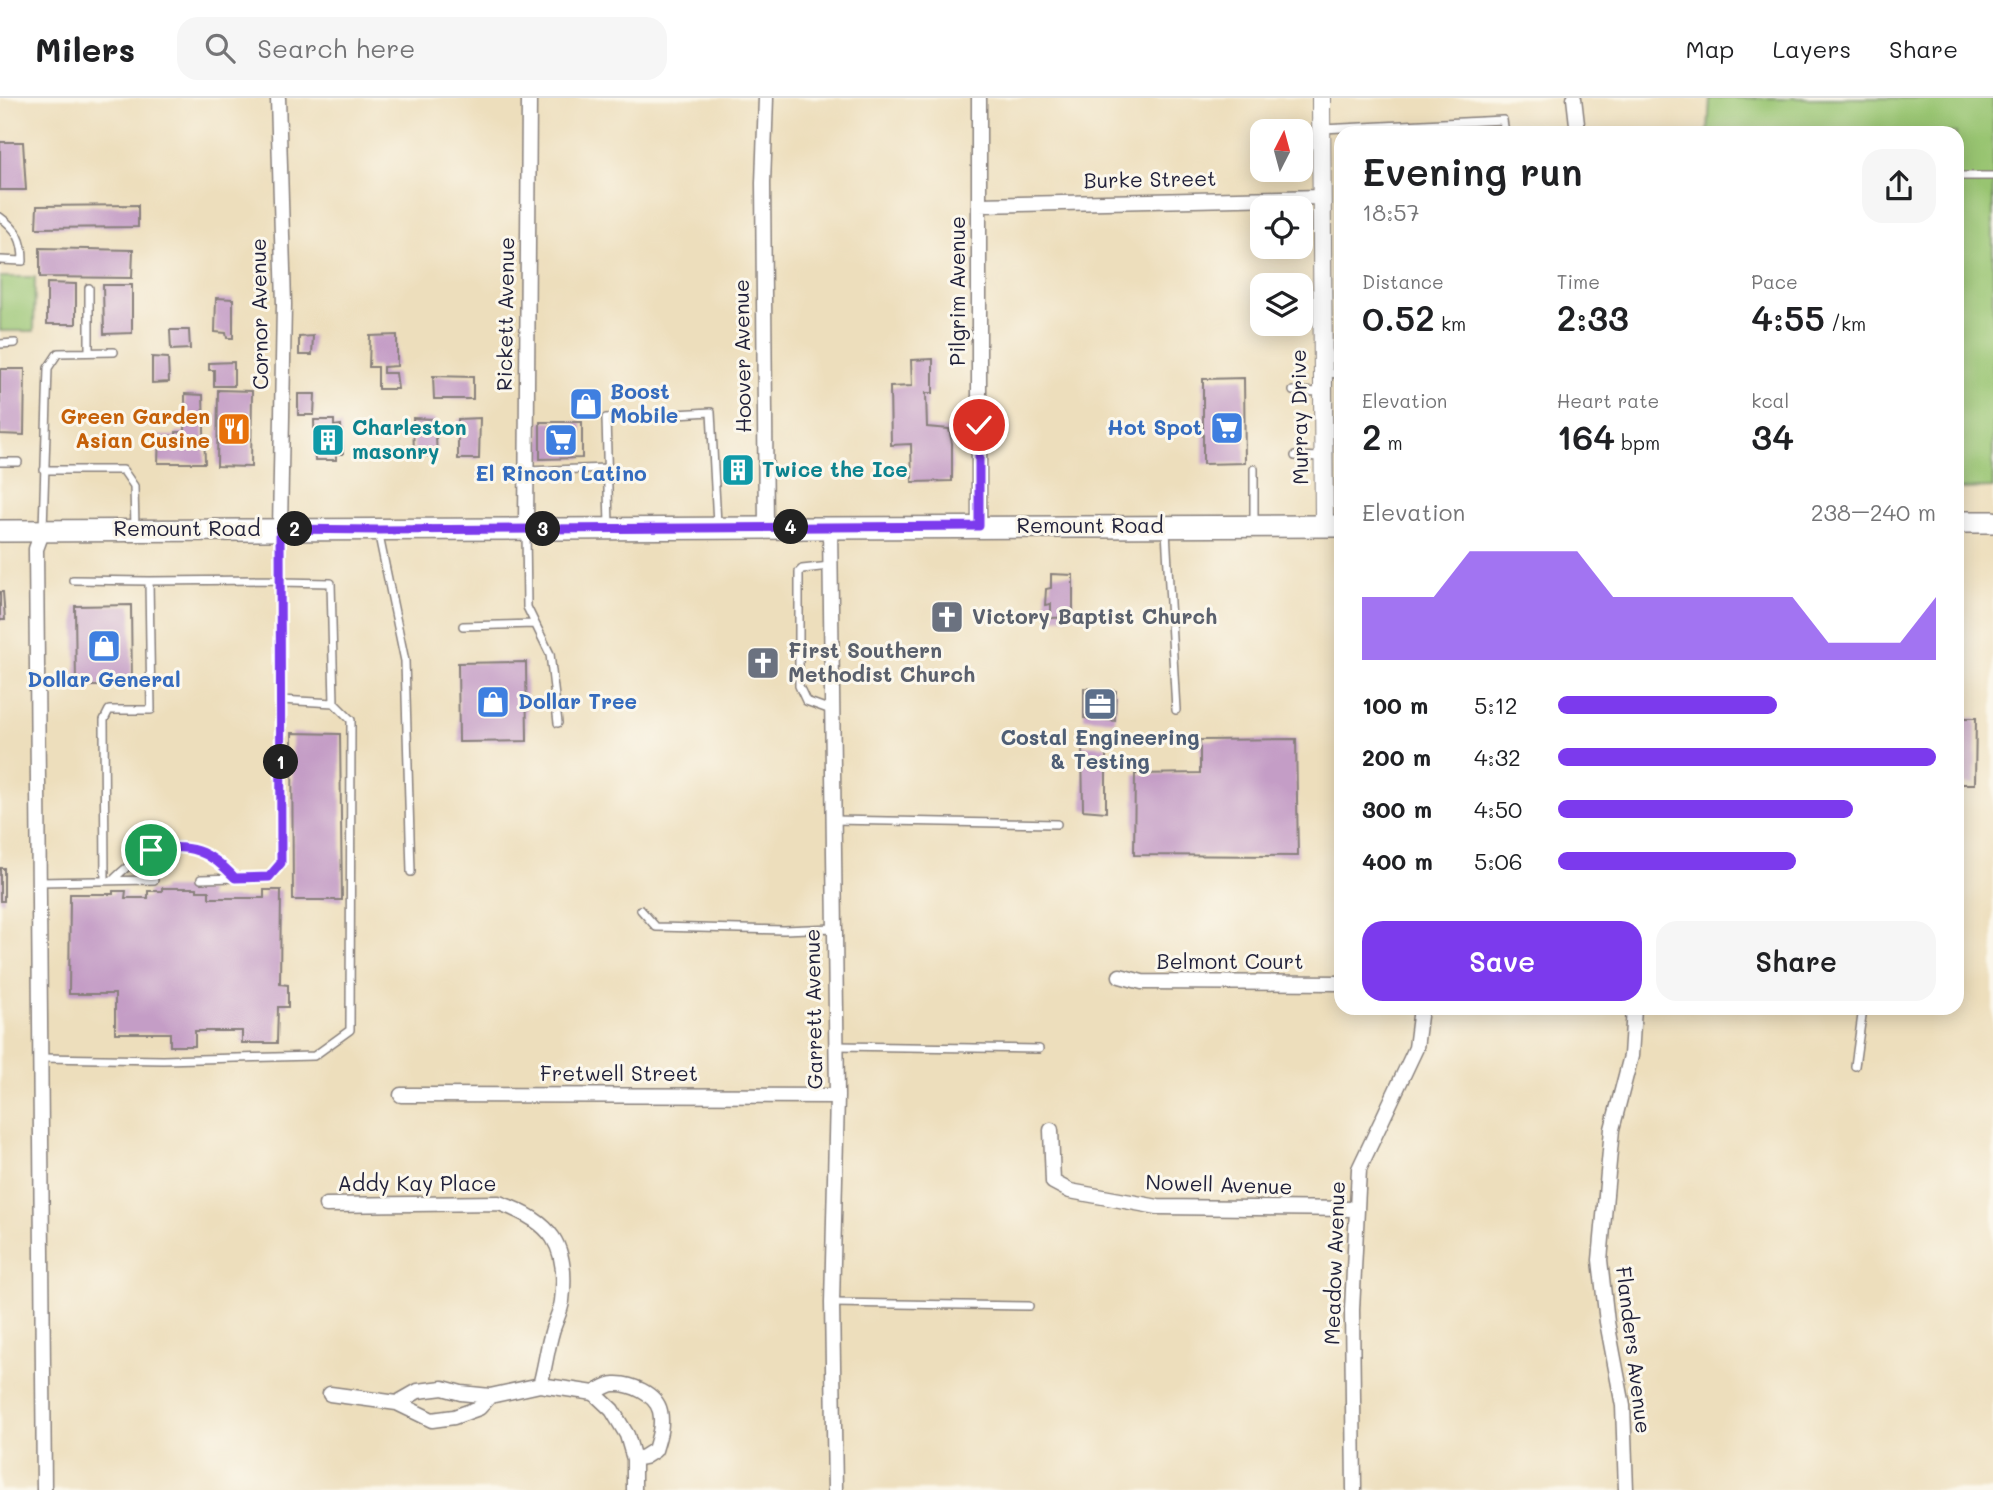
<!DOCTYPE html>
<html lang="en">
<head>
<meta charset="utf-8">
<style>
	body { margin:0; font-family:Mali,sans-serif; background:#f6f6f6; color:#202124; height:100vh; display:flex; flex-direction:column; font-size:26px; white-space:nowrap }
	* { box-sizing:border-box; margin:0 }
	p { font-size:23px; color:#757577 }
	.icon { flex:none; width:38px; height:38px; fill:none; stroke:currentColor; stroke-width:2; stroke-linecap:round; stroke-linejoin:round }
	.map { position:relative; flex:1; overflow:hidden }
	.sheet { position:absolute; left:1334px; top:28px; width:630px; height:889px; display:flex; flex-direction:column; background:#fff; border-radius:21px; box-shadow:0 4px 18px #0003 }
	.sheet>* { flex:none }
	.needle { width:46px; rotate:6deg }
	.controls { position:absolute; left:1250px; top:21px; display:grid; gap:14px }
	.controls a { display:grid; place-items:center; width:63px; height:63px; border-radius:14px; background:#fff; box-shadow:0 4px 18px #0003; font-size:35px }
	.pin { position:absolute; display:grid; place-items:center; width:60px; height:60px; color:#fff; margin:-30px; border:4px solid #fff; border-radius:50%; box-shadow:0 2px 7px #0007 }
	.km { position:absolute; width:35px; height:35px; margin:-18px; border-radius:50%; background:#222; color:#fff; font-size:19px; line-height:35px; text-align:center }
	.round { display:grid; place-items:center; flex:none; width:74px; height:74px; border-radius:21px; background:#f6f6f6 }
	.headline { display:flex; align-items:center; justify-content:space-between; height:119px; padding:0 28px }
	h1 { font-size:38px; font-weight:600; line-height:52px }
	.stats { display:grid; grid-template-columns:repeat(3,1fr); gap:10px; height:119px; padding:7px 28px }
	.stats div { display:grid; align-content:center }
	.stats b { font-size:35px; font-weight:600 }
	.stats small { font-size:19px; font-weight:400 }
	.stats p { font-size:19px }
	.chart { height:196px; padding:14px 28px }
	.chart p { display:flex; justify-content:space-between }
	.chart svg { width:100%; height:126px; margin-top:7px; fill:#7c3aed; opacity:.7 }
	.cta { display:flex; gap:14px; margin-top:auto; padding:14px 28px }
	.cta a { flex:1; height:80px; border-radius:21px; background:#7c3aed; color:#fff; font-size:28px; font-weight:600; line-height:80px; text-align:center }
	.cta a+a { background:#f6f6f6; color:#202124 }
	ul { padding:0 28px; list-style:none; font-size:23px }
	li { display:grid; grid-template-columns:112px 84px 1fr; align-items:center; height:52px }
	li i { height:18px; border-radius:9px; background:#7c3aed }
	header { display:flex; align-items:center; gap:42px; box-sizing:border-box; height:98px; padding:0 35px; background:#fff; border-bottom:2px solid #e0e0e0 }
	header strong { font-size:33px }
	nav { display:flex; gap:38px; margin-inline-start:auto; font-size:24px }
	.search { width:490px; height:63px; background:#f6f6f6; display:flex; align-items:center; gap:18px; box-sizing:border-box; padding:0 24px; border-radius:21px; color:#757577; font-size:26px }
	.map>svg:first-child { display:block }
	.green { fill:#98c471; stroke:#5d7356; stroke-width:2 }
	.building { fill:#c49dc6 }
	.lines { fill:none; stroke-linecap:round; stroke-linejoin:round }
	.service-casing { stroke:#88807c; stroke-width:10 }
	.minor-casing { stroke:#88807c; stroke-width:17 }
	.tertiary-casing { stroke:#88807c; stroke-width:20 }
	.secondary-casing { stroke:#88807c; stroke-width:24 }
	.service { stroke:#fff; stroke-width:7 }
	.minor { stroke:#fff; stroke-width:14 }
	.tertiary { stroke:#fff; stroke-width:18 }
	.secondary { stroke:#fff; stroke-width:21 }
	.route-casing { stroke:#fff; stroke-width:14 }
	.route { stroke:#7c3aed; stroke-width:9 }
	.labels { text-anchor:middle; stroke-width:6; stroke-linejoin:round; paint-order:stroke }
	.street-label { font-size:21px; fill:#22223b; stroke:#fbf7ec }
	.shop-label { font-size:21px; font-weight:bold; fill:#366cbe; stroke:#fbf7ec; text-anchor:start }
	.food-label { font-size:21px; font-weight:bold; fill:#c56008; stroke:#fbf7ec; text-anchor:end }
	.culture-label { font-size:21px; font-weight:bold; fill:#0d838f; stroke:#fbf7ec; text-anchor:start }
	.worship-label { font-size:21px; font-weight:bold; fill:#5b616d; stroke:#fbf7ec; text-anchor:start }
	.service-label { font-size:21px; font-weight:bold; fill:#4e5e75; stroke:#fbf7ec }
</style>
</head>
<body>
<header>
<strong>Milers</strong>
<div class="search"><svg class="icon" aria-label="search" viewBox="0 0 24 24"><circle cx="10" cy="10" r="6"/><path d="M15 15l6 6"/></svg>Search here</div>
<nav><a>Map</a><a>Layers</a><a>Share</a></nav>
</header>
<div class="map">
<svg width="1993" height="1392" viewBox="0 0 1993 1392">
	<rect width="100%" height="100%" fill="#fbf7ec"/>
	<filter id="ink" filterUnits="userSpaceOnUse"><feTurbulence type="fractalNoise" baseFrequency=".0143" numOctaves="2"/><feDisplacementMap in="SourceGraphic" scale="14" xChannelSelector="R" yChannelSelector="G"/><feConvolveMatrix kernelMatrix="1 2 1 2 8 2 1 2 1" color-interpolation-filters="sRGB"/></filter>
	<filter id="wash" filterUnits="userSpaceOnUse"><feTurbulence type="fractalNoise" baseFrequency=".00686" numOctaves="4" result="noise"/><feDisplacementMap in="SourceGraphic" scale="28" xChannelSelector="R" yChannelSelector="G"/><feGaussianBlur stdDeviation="1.57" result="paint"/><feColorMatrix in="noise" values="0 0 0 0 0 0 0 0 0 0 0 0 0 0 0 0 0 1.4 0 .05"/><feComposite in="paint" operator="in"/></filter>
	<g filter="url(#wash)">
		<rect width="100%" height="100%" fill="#eddebc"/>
		<path class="green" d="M1710,0H1993V390L1957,391L1956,35H1708Z
			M0,179H35L34,233H0Z"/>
		<g id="blocks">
			<path class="building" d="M0,44H23L26,92H0Z
				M138,107V129L36,130L37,108Z
				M40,150L133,152L132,180L40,179Z
				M47,185L76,186V226H47Z
				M103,187H132V235L104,236Z
				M216,200L233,201V240H227L226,235L215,234Z
				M170,232H189L190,251L171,252Z
				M397,237V268L383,269V275H396L398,291H378V269H369L370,238Z
				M313,238L312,257H299V239Z
				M152,259L168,260L169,284L152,285Z
				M933,261V295H926L927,329L949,331L952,345V383L912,384L911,346L891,347L890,289L912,288L911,262Z
				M234,264V288H214V272H209V265Z
				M0,271H25L24,337L0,336Z
				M433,278L473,279V301H434Z
				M1244,280L1245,365L1203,366V281Z
				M218,292L252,293L251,369L217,368Z
				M185,296L203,297L205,365H158L159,338H176V334H185Z
				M298,296H315L314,317H298Z
				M413,320L435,321L437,358H414Z
				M480,320L479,361H458V321Z
				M314,322H334V328L341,327L343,356H336V362H315Z
				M540,324H582V360L540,361Z
				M734,363H741V382L735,381Z
				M1051,476L1073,477V519L1051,520V506L1045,507L1046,491L1051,490Z
				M1956,480H1960V507H1956Z
				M0,494H3L5,522H0Z
				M131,507L132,588H76L75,508Z
				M526,564L527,643L459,644L458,565Z
				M1084,590L1116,593L1115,623L1084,620Z
				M1956,620H1976L1975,686H1956Z
				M292,635L340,636L342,802H293Z
				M1296,641L1298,758L1134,757L1135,676L1200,675V642Z
				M1082,647L1106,648V714L1083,712Z
				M0,770H4V803H0Z
				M162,790H197V793H209V800H264V792H281L280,886L288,887V909H278L277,945H242V933H195V948H170V935H115V896H69L70,796H113V793H126L125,800H148V793H162Z"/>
		</g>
	</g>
	<g filter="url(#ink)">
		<use href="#blocks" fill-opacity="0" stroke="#88807c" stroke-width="2"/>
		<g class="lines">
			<defs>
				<path id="service" d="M1322,31L1503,22L1505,35
					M1956,78H1993
					M0,119C17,131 23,142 23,163L0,162
					M0,246L15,245
					M89,253V190
					M1323,275L1340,276
					M1293,293L1322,294
					M1295,358L1322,359
					M0,364H18
					M1254,371V427
					M44,372H123L134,388L135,431
					M526,373L607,370
					M609,427L606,320L711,314L717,426
					M43,431L48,270L58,255L114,254
					M526,432L527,509L550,556L558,625
					M378,433L405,563L411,774
					M1166,433L1176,612
					M830,468L802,471L799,474V588L806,603L831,612
					M73,482L149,483
					M280,484L331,485L334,605
					M463,528L534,526
					M833,722L1057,726
					M201,781L269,779L281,765L280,436
					M113,782C154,740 193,735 235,780
					M105,783L104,622L109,612H151L149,483L280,482
					M39,784L154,782
					M641,812L656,829L784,832L834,830
					M836,948L1039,951
					M41,960L163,962L314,958L350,932L351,622L334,605L280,602
					M1855,968L1863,910
					M832,1205L1029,1208"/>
				<path id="minor" d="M278,0L284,206L280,431
					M766,0L763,85L766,430
					M979,0V428
					M1574,0L1578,35
					M979,107L1321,99
					M830,429L837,998L832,1205L835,1392
					M43,432L36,451L44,1392
					M526,432L529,0
					M1120,878L1142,884L1340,885
					M401,997L837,998
					M1051,1032L1053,1084L1070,1093L1158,1109L1355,1111
					M326,1107L499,1105C551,1123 569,1146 562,1203C561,1213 555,1223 552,1234C547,1251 545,1270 540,1287
					M594,1295C600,1292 608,1286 614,1286C631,1285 656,1296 660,1313C663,1327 659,1339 655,1352L644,1359L634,1361
					M330,1296L397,1305L432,1322L454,1319L479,1310L490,1298
					M397,1305L418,1293L443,1290L461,1295L490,1298L540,1287L594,1295L612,1312L627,1337L634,1361V1392
					M1354,1392L1352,1212L1359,1071L1416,950L1421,910
					M1626,1392L1623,1308L1607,1224L1600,1162L1612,1031L1631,958L1634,910"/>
				<path id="tertiary" d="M1321,0L1324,429"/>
				<path id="secondary" d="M1956,424H1993
					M0,433L1340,428"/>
			</defs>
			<use href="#service" class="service-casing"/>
			<use href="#minor" class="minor-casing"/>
			<use href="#tertiary" class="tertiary-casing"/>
			<use href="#secondary" class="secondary-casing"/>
			<use href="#service" class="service"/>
			<use href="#minor" class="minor"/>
			<use href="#tertiary" class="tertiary"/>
			<use href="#secondary" class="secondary"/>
		</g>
	</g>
	<g class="lines" filter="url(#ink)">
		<defs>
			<path id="route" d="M151,752C189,745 209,752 235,780L269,779L281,765L280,431L378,432L979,428V327"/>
		</defs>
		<use href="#route" class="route-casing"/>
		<use href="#route" class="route"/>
	</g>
	<defs>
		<symbol id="shop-square" viewBox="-11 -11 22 22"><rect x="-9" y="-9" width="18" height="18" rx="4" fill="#3f7fe0" stroke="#fbf7ec"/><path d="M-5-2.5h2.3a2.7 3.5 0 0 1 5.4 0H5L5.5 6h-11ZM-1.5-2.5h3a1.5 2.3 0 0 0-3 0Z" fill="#fff"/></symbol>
		<symbol id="supermarket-square" viewBox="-11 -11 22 22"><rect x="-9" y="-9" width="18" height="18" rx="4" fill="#3f7fe0" stroke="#fbf7ec"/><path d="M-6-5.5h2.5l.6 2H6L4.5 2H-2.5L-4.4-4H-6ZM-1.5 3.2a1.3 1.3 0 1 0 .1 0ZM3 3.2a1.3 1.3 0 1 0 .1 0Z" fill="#fff"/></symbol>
		<symbol id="restaurant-square" viewBox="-11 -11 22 22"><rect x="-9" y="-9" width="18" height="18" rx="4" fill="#e8710a" stroke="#fbf7ec"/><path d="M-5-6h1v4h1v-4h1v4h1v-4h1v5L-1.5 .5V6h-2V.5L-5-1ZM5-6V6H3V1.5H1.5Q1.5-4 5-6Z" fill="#fff"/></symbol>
		<symbol id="building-square" viewBox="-11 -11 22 22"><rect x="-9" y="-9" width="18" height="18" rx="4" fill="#0f9aa8" stroke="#fbf7ec"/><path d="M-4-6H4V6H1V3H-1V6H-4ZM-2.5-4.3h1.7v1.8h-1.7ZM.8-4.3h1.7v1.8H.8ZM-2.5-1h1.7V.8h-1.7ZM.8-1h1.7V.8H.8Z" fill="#fff"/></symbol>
		<symbol id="church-square" viewBox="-11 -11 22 22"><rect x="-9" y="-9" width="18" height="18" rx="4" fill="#6b7280" stroke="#fbf7ec"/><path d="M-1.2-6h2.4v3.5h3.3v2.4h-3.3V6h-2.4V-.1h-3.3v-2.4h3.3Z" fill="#fff"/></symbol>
		<symbol id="office-square" viewBox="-11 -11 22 22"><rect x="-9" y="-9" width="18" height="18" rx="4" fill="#5c6f8a" stroke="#fbf7ec"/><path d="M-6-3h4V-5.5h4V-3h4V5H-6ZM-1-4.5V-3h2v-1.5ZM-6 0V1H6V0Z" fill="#fff"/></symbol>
	</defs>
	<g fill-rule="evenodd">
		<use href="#shop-square" x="567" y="287" width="38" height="38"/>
		<use href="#supermarket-square" x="1208" y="311" width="38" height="38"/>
		<use href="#restaurant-square" x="215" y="312" width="38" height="38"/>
		<use href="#building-square" x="309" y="323" width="38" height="38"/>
		<use href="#supermarket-square" x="542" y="323" width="38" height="38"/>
		<use href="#building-square" x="719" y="353" width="38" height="38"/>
		<use href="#church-square" x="928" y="500" width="38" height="38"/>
		<use href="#shop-square" x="85" y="529" width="38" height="38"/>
		<use href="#church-square" x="744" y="546" width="38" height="38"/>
		<use href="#shop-square" x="474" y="585" width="38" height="38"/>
		<use href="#office-square" x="1081" y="587" width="38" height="38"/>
	</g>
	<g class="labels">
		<g class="street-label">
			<text transform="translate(1150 82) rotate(-1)" y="7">Burke Street</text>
			<text transform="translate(958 193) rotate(-90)" y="7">Pilgrim Avenue</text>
			<text transform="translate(260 216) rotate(-91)" y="7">Cornor Avenue</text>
			<text transform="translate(506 216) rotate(-89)" y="7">Rickett Avenue</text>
			<text transform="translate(743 258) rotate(-91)" y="7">Hoover Avenue</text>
			<text transform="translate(1300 319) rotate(-91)" y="7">Murray Drive</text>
			<text x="1090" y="435">Remount Road</text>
			<text x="187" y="438">Remount Road</text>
			<text x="1230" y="871">Belmont Court</text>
			<text transform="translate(814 911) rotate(-91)" y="7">Garrett Avenue</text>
			<text x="619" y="983">Fretwell Street</text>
			<text x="417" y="1093">Addy Kay Place</text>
			<text transform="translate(1219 1087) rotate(2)" y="7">Nowell Avenue</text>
			<text transform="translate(1335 1165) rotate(-88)" y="7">Meadow Avenue</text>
			<text transform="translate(1633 1252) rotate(83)" y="7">Flanders Avenue</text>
		</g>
		<g class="shop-label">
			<text x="610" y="301">Boost<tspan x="610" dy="24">Mobile</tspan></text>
			<text x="1202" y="337" text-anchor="end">Hot Spot</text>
			<text x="561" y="383" text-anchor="middle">El Rincon Latino</text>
			<text x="104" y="589" text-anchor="middle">Dollar General</text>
			<text x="518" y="611">Dollar Tree</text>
		</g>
		<g class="food-label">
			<text x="210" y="326">Green Garden<tspan x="210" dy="24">Asian Cusine</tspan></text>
		</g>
		<g class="culture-label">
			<text x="352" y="337">Charleston<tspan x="352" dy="24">masonry</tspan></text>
			<text x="762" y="379">Twice the Ice</text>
		</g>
		<g class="worship-label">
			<text x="972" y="526">Victory Baptist Church</text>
			<text x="788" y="560">First Southern<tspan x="788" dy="24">Methodist Church</tspan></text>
		</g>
		<g class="service-label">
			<text x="1100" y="647">Costal Engineering<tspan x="1100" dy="24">&amp; Testing</tspan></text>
		</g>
	</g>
</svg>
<div class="controls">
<a><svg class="needle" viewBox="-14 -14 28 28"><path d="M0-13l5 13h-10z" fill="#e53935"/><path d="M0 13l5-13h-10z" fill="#757577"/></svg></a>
<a><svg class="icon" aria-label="locate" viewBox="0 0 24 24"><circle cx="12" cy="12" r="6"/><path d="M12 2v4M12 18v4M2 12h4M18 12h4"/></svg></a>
<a><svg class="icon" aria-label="layers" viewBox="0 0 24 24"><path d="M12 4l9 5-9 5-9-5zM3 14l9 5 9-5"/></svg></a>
</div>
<div class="pin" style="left:151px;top:752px;background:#1e9e55"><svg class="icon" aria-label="arrive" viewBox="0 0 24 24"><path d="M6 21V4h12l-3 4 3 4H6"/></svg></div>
<div class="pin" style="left:979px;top:327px;background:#d93025"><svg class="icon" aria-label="check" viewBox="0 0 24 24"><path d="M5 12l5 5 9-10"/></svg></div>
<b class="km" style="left:281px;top:664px">1</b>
<b class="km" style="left:295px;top:431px">2</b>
<b class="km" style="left:543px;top:431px">3</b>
<b class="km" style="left:791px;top:429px">4</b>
<section class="sheet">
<div class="headline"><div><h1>Evening run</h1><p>18:57</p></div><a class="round"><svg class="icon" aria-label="share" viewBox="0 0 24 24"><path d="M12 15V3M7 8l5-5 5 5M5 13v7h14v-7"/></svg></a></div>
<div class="stats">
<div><p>Distance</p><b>0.52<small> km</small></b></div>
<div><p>Time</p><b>2:33</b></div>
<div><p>Pace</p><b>4:55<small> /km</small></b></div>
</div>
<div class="stats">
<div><p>Elevation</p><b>2<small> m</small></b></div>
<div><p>Heart rate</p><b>164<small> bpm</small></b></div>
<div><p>kcal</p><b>34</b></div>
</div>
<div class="chart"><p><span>Elevation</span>238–240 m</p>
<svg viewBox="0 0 160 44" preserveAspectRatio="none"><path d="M0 44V22L10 22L20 22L30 6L40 6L50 6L60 6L70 22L80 22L90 22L100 22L110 22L120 22L130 38L140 38L150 38L160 22V44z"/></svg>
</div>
<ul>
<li><b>100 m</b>5:12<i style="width:58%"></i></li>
<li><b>200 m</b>4:32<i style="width:100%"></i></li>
<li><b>300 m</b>4:50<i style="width:78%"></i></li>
<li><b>400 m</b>5:06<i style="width:63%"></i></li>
</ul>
<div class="cta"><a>Save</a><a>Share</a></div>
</section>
</div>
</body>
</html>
